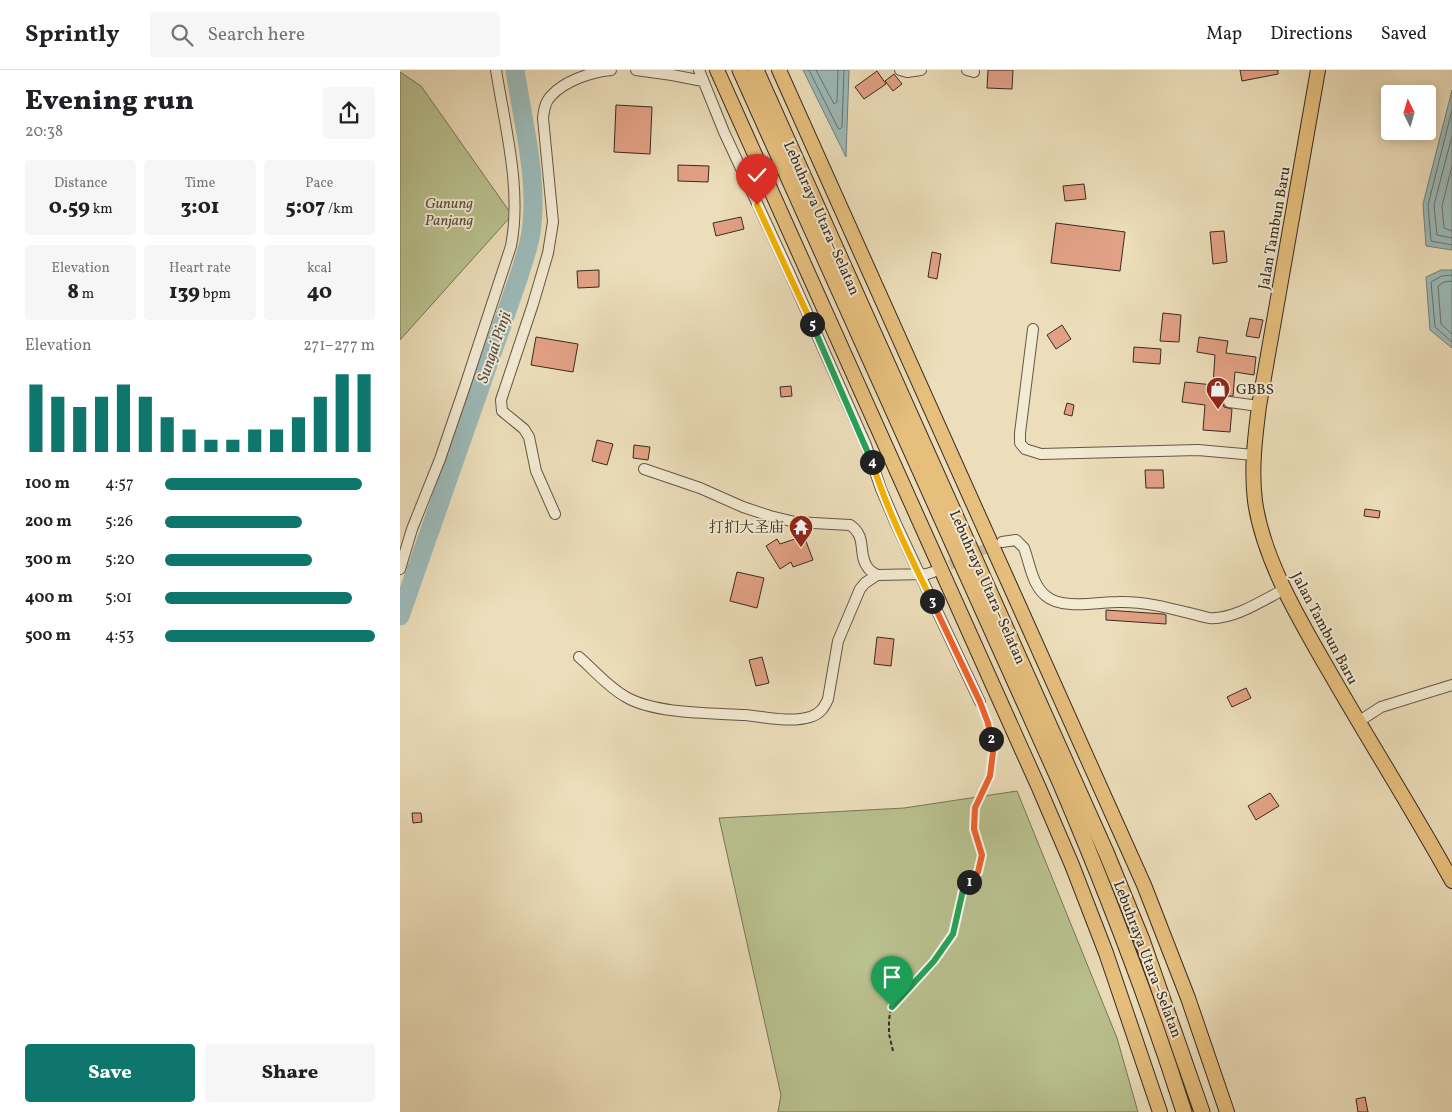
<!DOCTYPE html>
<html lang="en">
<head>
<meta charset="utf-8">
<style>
	body { margin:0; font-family:Vollkorn,"Noto Serif SC",serif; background:#f6f6f6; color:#202124; height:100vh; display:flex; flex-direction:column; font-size:19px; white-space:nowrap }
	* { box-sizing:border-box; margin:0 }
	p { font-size:16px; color:#757577 }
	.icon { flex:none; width:28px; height:28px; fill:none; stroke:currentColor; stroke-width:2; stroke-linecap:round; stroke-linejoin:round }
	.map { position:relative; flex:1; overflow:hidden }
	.sheet { display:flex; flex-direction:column; background:#fff; width:400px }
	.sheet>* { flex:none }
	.needle { width:32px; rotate:355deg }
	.buttons { position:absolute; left:981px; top:15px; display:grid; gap:10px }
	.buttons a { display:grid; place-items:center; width:55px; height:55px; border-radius:5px; background:#fff; box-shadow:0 2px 12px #0003; font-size:25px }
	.pin { position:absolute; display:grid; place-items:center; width:42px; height:42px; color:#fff; margin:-51px -21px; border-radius:50% 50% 50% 0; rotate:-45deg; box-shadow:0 0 5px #0007 }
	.pin .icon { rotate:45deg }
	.km { position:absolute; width:25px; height:25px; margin:-12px; border-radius:50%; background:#222; color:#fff; font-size:14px; line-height:25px; text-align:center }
	.round { display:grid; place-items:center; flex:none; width:52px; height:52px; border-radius:5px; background:#f6f6f6 }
	.summary { display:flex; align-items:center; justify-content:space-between; height:85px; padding:0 25px }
	h1 { font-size:28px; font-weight:800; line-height:38px }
	.stats { display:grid; grid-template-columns:repeat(3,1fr); gap:8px; height:85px; padding:5px 25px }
	.stats div { display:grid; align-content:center; border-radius:5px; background:#f6f6f6; text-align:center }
	.stats b { font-size:21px; font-weight:800 }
	.stats small { font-size:14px; font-weight:400 }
	.stats p { font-size:14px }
	.chart { height:140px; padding:10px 25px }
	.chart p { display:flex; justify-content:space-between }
	.chart svg { width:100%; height:90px; margin-top:5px; stroke:#0f766e; stroke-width:6 }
	.action { display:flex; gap:10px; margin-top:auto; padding:10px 25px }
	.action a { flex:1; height:58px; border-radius:5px; background:#0f766e; color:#fff; font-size:20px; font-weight:800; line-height:58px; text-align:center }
	.action a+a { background:#f6f6f6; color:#202124 }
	ul { padding:0 25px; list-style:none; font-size:16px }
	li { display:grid; grid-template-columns:80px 60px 1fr; align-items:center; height:38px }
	li i { height:12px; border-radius:6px; background:#0f766e }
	header { display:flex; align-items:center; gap:30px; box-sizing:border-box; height:70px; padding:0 25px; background:#fff; border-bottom:1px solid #e0e0e0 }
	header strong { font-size:24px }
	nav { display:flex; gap:28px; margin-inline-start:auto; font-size:18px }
	.search { width:350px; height:45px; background:#f6f6f6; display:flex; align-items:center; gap:12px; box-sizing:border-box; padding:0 18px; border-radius:5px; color:#757577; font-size:19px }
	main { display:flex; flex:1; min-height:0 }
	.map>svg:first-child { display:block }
	.green { fill:#b9c18f; stroke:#787658 }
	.water { fill:#9cbab9; stroke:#74807d }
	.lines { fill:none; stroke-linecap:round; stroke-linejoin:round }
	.shore { stroke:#6a726e; stroke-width:1 }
	.river { stroke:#9cbab9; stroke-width:19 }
	.building { fill:#e2a185; stroke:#382a22 }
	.minor-tunnel { stroke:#c8ba9c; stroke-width:10; stroke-dasharray:10 5; stroke-linecap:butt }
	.minor-casing { stroke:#655748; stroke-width:12 }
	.major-casing { stroke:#382a22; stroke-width:16 }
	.highway-casing { stroke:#382a22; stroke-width:17 }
	.path { stroke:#382a22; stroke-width:2; stroke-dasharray:4 2.5; stroke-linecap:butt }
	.minor { stroke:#f3ead2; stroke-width:10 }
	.major { stroke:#e6bf7d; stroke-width:14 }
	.highway { stroke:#e6bf7d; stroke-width:15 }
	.split-1-casing { stroke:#fff; stroke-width:10 }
	.split-2-casing { stroke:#fff; stroke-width:10 }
	.split-3-casing { stroke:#fff; stroke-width:10 }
	.split-4-casing { stroke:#fff; stroke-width:10 }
	.split-5-casing { stroke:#fff; stroke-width:10 }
	.split-6-casing { stroke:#fff; stroke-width:10 }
	.split-1 { stroke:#22a559; stroke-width:6 }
	.split-2 { stroke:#f0652b; stroke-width:6 }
	.split-3 { stroke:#f0652b; stroke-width:6 }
	.split-4 { stroke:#f5b400; stroke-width:6 }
	.split-5 { stroke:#22a559; stroke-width:6 }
	.split-6 { stroke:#f5b400; stroke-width:6 }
	.labels { text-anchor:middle; stroke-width:4; stroke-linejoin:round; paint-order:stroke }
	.park-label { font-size:15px; font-style:italic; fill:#58503d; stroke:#f3ead2 }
	.street-label { font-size:15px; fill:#382a22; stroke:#f3ead2 }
	.poi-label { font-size:15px; fill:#382a22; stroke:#f3ead2; text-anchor:start }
	.water-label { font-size:16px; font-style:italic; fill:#514e48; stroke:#f3ead2 }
</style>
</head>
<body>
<header>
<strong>Sprintly</strong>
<div class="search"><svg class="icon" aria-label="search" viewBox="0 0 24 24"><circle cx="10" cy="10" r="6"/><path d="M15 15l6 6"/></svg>Search here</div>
<nav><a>Map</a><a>Directions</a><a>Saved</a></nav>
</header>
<main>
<section class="sheet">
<div class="summary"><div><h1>Evening run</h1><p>20:38</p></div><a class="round"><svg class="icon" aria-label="share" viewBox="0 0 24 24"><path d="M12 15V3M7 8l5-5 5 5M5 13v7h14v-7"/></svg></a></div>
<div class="stats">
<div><p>Distance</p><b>0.59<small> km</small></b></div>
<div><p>Time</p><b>3:01</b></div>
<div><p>Pace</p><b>5:07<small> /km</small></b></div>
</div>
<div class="stats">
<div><p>Elevation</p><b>8<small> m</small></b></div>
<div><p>Heart rate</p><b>139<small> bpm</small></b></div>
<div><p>kcal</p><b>40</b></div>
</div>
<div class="chart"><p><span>Elevation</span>271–277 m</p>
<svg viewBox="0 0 160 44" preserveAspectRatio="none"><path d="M5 44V11M15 44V17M25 44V22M35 44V17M45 44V11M55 44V17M65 44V27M75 44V33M85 44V38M95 44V38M105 44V33M115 44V33M125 44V27M135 44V17M145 44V6M155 44V6"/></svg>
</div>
<ul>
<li><b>100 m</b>4:57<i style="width:94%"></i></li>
<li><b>200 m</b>5:26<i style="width:65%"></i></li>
<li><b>300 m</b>5:20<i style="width:70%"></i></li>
<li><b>400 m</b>5:01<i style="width:89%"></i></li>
<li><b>500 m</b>4:53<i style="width:100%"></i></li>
</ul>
<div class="action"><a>Save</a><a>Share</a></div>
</section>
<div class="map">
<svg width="1052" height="1042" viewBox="0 0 1052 1042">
	<rect width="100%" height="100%" fill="#ecdeba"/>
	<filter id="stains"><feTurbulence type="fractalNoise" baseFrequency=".004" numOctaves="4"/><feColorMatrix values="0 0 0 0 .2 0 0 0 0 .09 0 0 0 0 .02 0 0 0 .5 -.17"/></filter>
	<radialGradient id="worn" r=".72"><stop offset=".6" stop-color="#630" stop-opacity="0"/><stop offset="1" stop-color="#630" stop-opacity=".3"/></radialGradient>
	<path class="green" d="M0,2L21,16L112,145L0,270Z
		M617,721L717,968L738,1042H378L381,1025L319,748L504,738Z"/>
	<path class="water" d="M403,0H449L446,87Z
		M1052,20V180L1026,176L1023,134Z
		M1041,200H1052V278L1030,260L1026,207Z"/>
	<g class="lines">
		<path class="shore" d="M409,0L438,58L440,59L442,57L444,0
			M416,0L434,34L437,32L438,0
			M1052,40L1028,135L1031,171L1052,175
			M1052,66L1034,135L1037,165L1052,168
			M1052,96L1042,136L1044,158L1052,161
			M1052,205L1042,206L1031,212L1035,257L1052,272
			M1052,211L1044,212L1038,216L1041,254L1052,264"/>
		<path class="river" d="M0,546L118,209C122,196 127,182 130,168C140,115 123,53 115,0"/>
	</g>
	<path class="building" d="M588,0H613L612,19L587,18Z
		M840,0H878V4L842,11Z
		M477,1L486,14L464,29L455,17Z
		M494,4L502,14L493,21L485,11Z
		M216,35L252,37L250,84L214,82Z
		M278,95L309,96L308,112L278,111Z
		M684,114L686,129L665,131L663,116Z
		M341,147L344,159L316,166L313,153Z
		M656,153L725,162L720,201L651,193Z
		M824,161L827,192L813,194L810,162Z
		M532,182L541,184L537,209L528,207Z
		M199,200V217L178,218L177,201Z
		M763,243L781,245L779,272L760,271Z
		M850,248L863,250L859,268L846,266Z
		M662,255L671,269L656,279L647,265Z
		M136,267L178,274L173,302L131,295Z
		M799,267L828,271L826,283L856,287L854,305L835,302L833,326H826L822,331L824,337L832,339L830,362L803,360L805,335L782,332L785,312L813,315L815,285L797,282Z
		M734,277L761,279L760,294L733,292Z
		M391,316L392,326L381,327L380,317Z
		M667,333L674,335L672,346L664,344Z
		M197,370L213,374L207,395L192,391Z
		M234,375L250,377L248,390L233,388Z
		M745,400H763L764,418H746Z
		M965,439L980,441L979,448L964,446Z
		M404,466L413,490L393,497L391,492L380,499L366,476L377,469L380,474Z
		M337,502L364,508L357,538L330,531Z
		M706,540L763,544L766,545V554L706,550Z
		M477,567L494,569L491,596L474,594Z
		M362,587L369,613L356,616L349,590Z
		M846,618L851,628L832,637L827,627Z
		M870,723L879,736L856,750L848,736Z
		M12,743H21L22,752L13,753Z
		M965,1027L968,1042H958L956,1029Z"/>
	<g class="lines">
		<path class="minor-tunnel" d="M536,501L598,473"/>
		<defs>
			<path id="minor" d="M236,0L272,5L303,11
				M299,0L324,62L389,202L466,375L481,419L496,454L580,632
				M500,0L507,2L521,0
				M567,0L574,2
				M633,259L620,363V373L625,379L641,384L798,380L854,385
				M829,332L859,336
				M155,444L136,401L129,367L124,359L102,341L101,330L133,234L148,183L153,152L143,48C144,40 145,32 151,26C164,11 191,2 211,0
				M602,472L616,470L624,478C630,494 632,515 646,526C662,540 698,532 718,532C750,531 779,541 809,548C834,550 863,530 885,519
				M0,499L12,459L40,389L65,316L111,176C122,119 105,57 96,0
				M477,505L527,504L533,502
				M179,587C194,600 208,617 226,627C255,644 311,643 345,645C365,647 390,653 410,647C420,644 424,638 428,629L438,571L460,519L465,513L477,505C474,503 470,501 468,498C457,484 468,467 450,455L395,452L370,446L343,437L300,418L244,399
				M958,652L981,637L1052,615"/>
			<path id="major" d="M317,0L639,718L672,795L706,883L760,1042
				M379,0L744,815L788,928L827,1042
				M918,0L859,336C855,368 851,399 855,431C863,489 900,551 929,601C969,671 1013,740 1052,811"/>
			<path id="highway" d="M340,0L659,710C706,820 748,929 784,1042
				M356,0L706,782L742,870L802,1042"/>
		</defs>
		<use href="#minor" class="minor-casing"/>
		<use href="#major" class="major-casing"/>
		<use href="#highway" class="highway-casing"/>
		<path class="path" d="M493,981L489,964V950L491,937L534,891L553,864L563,820L578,802L582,785L574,759L575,738L589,706L593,682L588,653L584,640"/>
		<use href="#minor" class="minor"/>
		<use href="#major" class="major"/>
		<use href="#highway" class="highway"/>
	</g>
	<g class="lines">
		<defs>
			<path id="split-1" d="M492,937L534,891L553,864L563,820L569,812"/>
			<path id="split-2" d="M569,812L578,802L582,785L574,759L575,738L590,706L593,682L591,669"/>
			<path id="split-3" d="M532,531L580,632L588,653L591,669"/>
			<path id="split-4" d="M472,392C487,440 510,486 532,531"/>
			<path id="split-5" d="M412,254L472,392"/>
			<path id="split-6" d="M357,135L412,254"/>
		</defs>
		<use href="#split-1" class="split-1-casing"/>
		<use href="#split-2" class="split-2-casing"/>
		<use href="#split-3" class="split-3-casing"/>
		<use href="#split-4" class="split-4-casing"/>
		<use href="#split-5" class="split-5-casing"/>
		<use href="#split-6" class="split-6-casing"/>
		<use href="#split-1" class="split-1"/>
		<use href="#split-2" class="split-2"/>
		<use href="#split-3" class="split-3"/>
		<use href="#split-4" class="split-4"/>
		<use href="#split-5" class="split-5"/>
		<use href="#split-6" class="split-6"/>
	</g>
	<defs>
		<symbol id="shop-pin" viewBox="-11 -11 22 30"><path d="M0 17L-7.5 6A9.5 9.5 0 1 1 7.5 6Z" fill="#8f2418" stroke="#f3ead2"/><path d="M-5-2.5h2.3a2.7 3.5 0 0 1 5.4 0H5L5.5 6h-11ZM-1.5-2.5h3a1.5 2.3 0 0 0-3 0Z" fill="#fff"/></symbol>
		<symbol id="temple-pin" viewBox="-11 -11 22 30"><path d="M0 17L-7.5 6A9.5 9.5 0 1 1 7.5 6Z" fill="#8f2418" stroke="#f3ead2"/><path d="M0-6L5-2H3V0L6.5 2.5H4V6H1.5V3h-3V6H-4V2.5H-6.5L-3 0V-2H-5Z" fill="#fff"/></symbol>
	</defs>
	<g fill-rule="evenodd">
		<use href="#shop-pin" x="804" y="305" width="28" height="38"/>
		<use href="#temple-pin" x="387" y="443" width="28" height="38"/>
	</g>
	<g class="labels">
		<g class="park-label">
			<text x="49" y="138">Gunung<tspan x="49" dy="17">Panjang</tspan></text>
		</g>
		<g class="street-label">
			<text transform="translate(422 148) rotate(66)" y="5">Lebuhraya Utara–Selatan</text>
			<text transform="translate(874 158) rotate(-80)" y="5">Jalan Tambun Baru</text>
			<text transform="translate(588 517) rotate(66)" y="5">Lebuhraya Utara–Selatan</text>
			<text transform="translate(925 558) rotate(62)" y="5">Jalan Tambun Baru</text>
			<text transform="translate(748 889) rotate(69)" y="5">Lebuhraya Utara–Selatan</text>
		</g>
		<g class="poi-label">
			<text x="836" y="324">GBBS</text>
			<text x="384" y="462" text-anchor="end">打扪大圣庙</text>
		</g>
		<g class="water-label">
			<text transform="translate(93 277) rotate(-71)" y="6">Sungai Pinji</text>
		</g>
	</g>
	<rect width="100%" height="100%" filter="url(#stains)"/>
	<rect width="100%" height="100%" fill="url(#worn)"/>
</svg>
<div class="buttons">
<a><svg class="needle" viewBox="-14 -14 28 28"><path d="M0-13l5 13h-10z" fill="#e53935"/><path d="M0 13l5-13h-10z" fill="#757577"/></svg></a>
</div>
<div class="pin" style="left:492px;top:937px;background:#1e9e55"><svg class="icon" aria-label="arrive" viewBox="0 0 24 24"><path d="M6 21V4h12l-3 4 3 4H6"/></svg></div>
<div class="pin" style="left:357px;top:135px;background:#d93025"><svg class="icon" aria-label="check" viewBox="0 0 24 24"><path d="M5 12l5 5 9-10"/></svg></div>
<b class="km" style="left:569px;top:812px">1</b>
<b class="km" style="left:591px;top:669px">2</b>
<b class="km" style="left:532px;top:531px">3</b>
<b class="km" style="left:472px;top:392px">4</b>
<b class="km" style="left:412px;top:254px">5</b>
</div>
</main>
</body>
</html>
